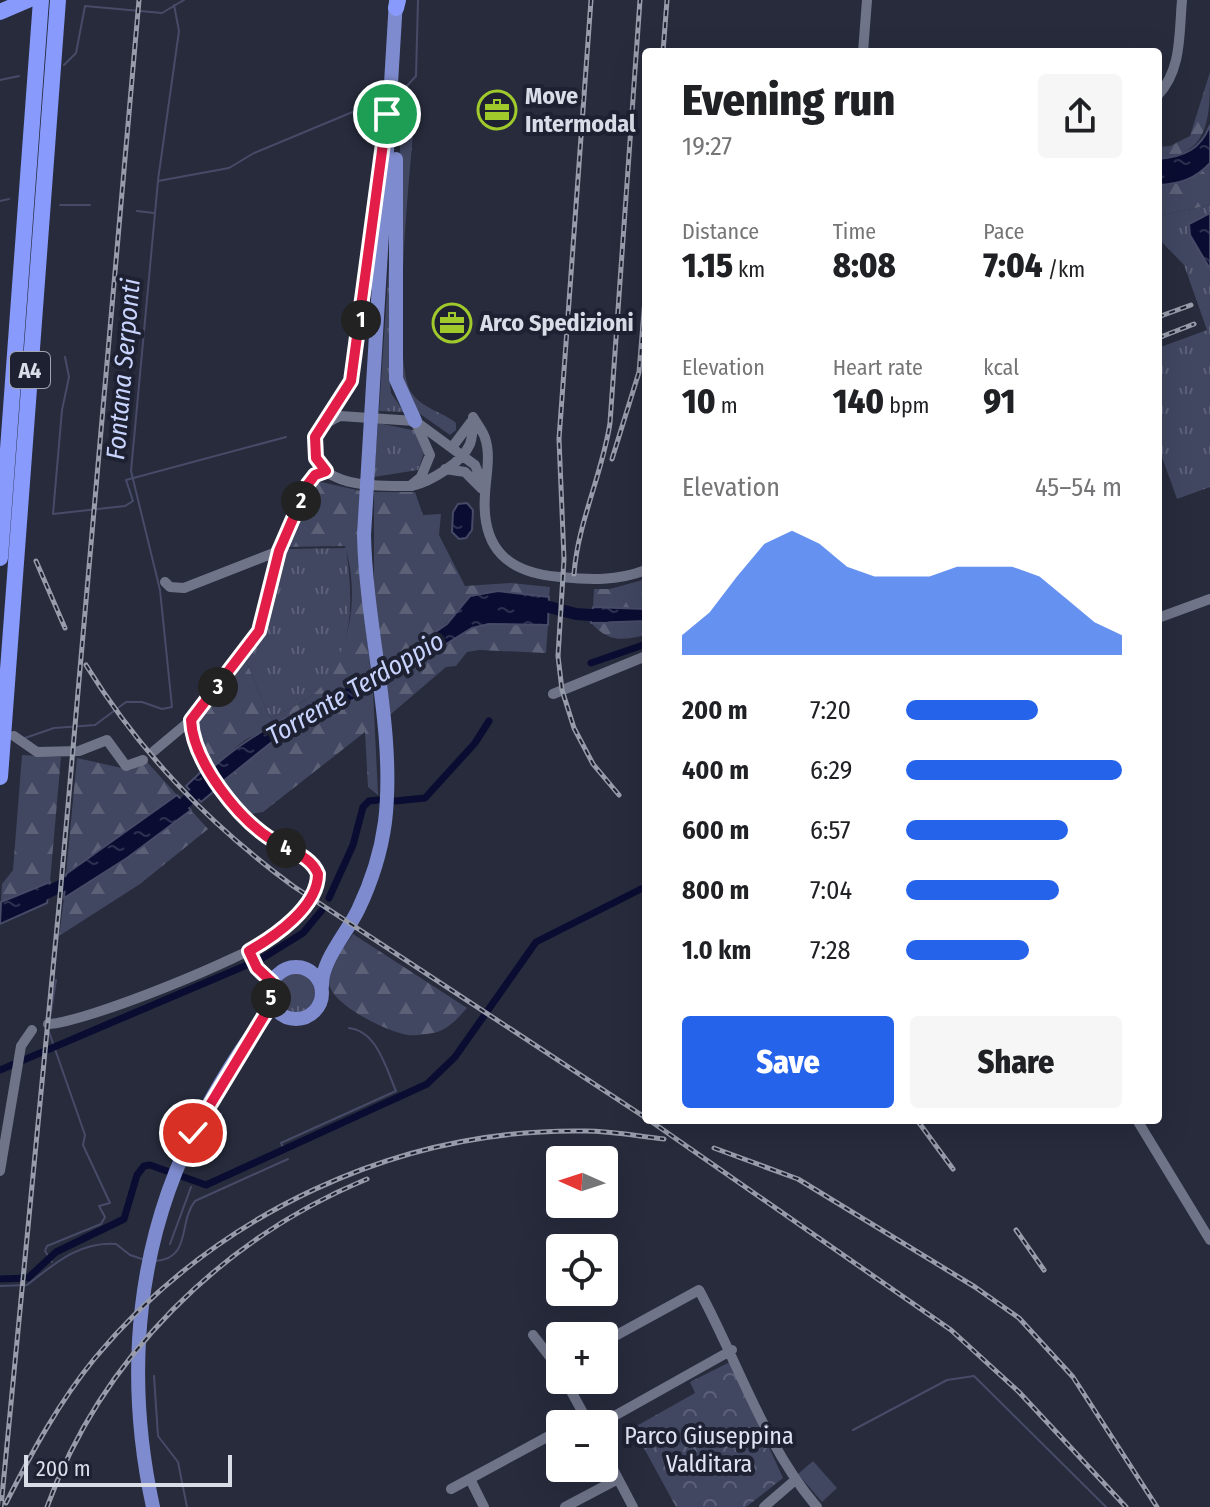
<!DOCTYPE html>
<html lang="en">
<head>
<meta charset="utf-8">
<style>
	body { margin:0; font-family:"Fira Sans Condensed",sans-serif; background:#f6f6f6; color:#202124; height:100vh; display:flex; flex-direction:column; font-size:30px; white-space:nowrap }
	* { box-sizing:border-box; margin:0 }
	p { font-size:26px; color:#757577 }
	.icon { flex:none; width:44px; height:44px; fill:none; stroke:currentColor; stroke-width:2; stroke-linecap:round; stroke-linejoin:round }
	.map { position:relative; flex:1; overflow:hidden }
	.details { position:absolute; left:642px; top:48px; width:520px; height:1076px; display:flex; flex-direction:column; background:#fff; border-radius:8px; box-shadow:0 8px 32px #0002 }
	.details>* { flex:none }
	.needle { width:52px; rotate:273deg }
	.controls { position:absolute; left:546px; top:1146px; display:grid; gap:16px }
	.controls a { display:grid; place-items:center; width:72px; height:72px; border-radius:8px; background:#fff; box-shadow:0 8px 32px #0002; font-size:40px }
	.scale { position:absolute; left:24px; bottom:20px; width:208px; box-sizing:border-box; padding-left:8px; border:4px solid #d9dde8; border-top:0; font-size:22px; line-height:28px; white-space:nowrap; color:#d9dde8; -webkit-text-stroke:6px #1d2132; paint-order:stroke }
	.pin { position:absolute; display:grid; place-items:center; width:68px; height:68px; color:#fff; margin:-34px; border:4px solid #fff; border-radius:50%; box-shadow:0 2px 8px #0007 }
	.km { position:absolute; width:40px; height:40px; margin:-20px; border-radius:50%; background:#222; color:#fff; font-size:22px; line-height:40px; text-align:center }
	.round { display:grid; place-items:center; flex:none; width:84px; height:84px; border-radius:8px; background:#f6f6f6 }
	.summary { display:flex; align-items:center; justify-content:space-between; height:136px; padding:0 40px }
	h1 { font-size:44px; font-weight:800; line-height:60px }
	.stats { display:grid; grid-template-columns:repeat(3,1fr); gap:12px; height:136px; padding:8px 40px }
	.stats div { display:grid; align-content:center }
	.stats b { font-size:34px; font-weight:800 }
	.stats small { font-size:22px; font-weight:400 }
	.stats p { font-size:22px }
	.chart { height:224px; padding:16px 40px }
	.chart p { display:flex; justify-content:space-between }
	.chart svg { width:100%; height:144px; margin-top:8px; fill:#2563eb; opacity:.7 }
	.primary-button { display:flex; gap:16px; margin-top:auto; padding:16px 40px }
	.primary-button a { flex:1; height:92px; border-radius:8px; background:#2563eb; color:#fff; font-size:32px; font-weight:800; line-height:92px; text-align:center }
	.primary-button a+a { background:#f6f6f6; color:#202124 }
	ul { padding:0 40px; list-style:none; font-size:26px }
	li { display:grid; grid-template-columns:128px 96px 1fr; align-items:center; height:60px }
	li i { height:20px; border-radius:10px; background:#2563eb }
	.map>svg:first-child { display:block }
	.grass { fill:url(#grass-tufts) }
	.forest { fill:url(#forest-firs) }
	.park { fill:url(#park-crowns) }
	.garden { fill:#414761 }
	.water { fill:url(#water-ripples); stroke:#484b68; stroke-width:2 }
	.lines { fill:none; stroke-linecap:round; stroke-linejoin:round }
	.stream { stroke:#484b68; stroke-width:2 }
	.canal { stroke:#0a0d31; stroke-width:7 }
	.river { stroke:#0a0d31; stroke-width:12 }
	.minor { stroke:#6f7489; stroke-width:10 }
	.major { stroke:#7e8bce; stroke-width:14 }
	.highway { stroke:#889bfc; stroke-width:16 }
	.rail-casing { stroke:#989caa; stroke-width:5 }
	.rail { stroke:#1d2132; stroke-width:2; stroke-dasharray:6; stroke-linecap:butt }
	.route-casing { stroke:#fff; stroke-width:16 }
	.route { stroke:#e11d48; stroke-width:10 }
	.labels { text-anchor:middle; stroke-width:8; stroke-linejoin:round; paint-order:stroke }
	.shield { fill:#1d2132; stroke:#a1a5b1; stroke-width:2 }
	.shield-label { font-size:22px; font-weight:bold; fill:#d9dde8 }
	.poi-label { font-size:24px; font-weight:bold; fill:#d9dde8; stroke:#1d2132; text-anchor:start }
	.park-label { font-size:24px; fill:#dfe3f2; stroke:#1d2132 }
	.water-label { font-size:26px; font-style:italic; fill:#c9d4fe; stroke:#1d2132 }
</style>
</head>
<body>
<div class="map">
<svg width="1210" height="1507" viewBox="0 0 1210 1507">
	<defs>
		<pattern id="grass-tufts" width="24" height="20" patternUnits="userSpaceOnUse" patternTransform="scale(2)"><rect width="24" height="20" fill="#414761"/><path d="M3 7l-1-3M5 7V3M7 7l1-3M15 17l-1-3M17 17v-4M19 17l1-3" fill="none" stroke="#5c6178"/></pattern>
		<pattern id="forest-firs" width="22" height="20" patternUnits="userSpaceOnUse" patternTransform="scale(2)"><rect width="22" height="20" fill="#414761"/><path d="M5 1l3.5 6h-7zM16 11l3.5 6h-7z" fill="#5c6178"/></pattern>
		<pattern id="park-crowns" width="20" height="18" patternUnits="userSpaceOnUse" patternTransform="scale(2)"><rect width="20" height="18" fill="#414761"/><path d="M2 6a3 3 0 1 1 6 0M12 15a3 3 0 1 1 6 0" fill="none" stroke="#5c6178"/></pattern>
		<pattern id="water-ripples" width="26" height="14" patternUnits="userSpaceOnUse" patternTransform="scale(2)"><rect width="26" height="14" fill="#0a0d31"/><path d="M2 4q2-2 4 0t4 0M15 11q2-2 4 0t4 0" fill="none" stroke="#2d304f"/></pattern>
	</defs>
	<rect width="100%" height="100%" fill="#272b3c"/>
	<path class="grass" d="M400,134L413,135C409,180 391,361 411,392C422,409 442,411 456,423V430L450,435L416,411L401,383Z
		M1210,205V213L1189,224L1190,235L1210,269V487L1177,499L1158,446V348L1207,330L1184,265L1158,238V216Z
		M392,219L389,375L391,393L404,412L379,411Z
		M378,423L417,431L424,453L418,470L374,477Z
		M346,548C353,596 355,645 323,685C311,700 287,710 270,718L246,661L260,640L285,549Z
		M274 993a21 21 0 1 1 42 0a21 21 0 1 1-42 0Z"/>
	<path class="forest" d="M1210,72C1210,118 1210,155 1158,159V147L1170,146L1190,136Z
		M1210,163V205L1158,216V185C1179,184 1196,179 1210,163Z
		M317,481L361,491L364,611L371,674L245,740L211,768C176,727 217,691 246,661L270,718C287,710 312,700 323,684C352,645 359,592 345,546L286,547Z
		M374,492H415L423,515L441,514L439,535L465,586L511,583L550,587L549,597L498,591L458,612L433,635L383,668L374,597Z
		M646,579V609L593,607L594,589H610Z
		M646,621V635C621,641 609,642 591,623Z
		M489,624L548,625L546,653L479,650L467,652L456,666L446,667L391,714L388,712L385,682L472,628Z
		M373,691L378,795L368,787L365,732L263,812L251,814L222,782L288,730Z
		M22,755L61,757L50,882L1,902L2,884L13,870Z
		M77,758L131,770L147,762L177,795L66,874Z
		M191,810L208,829L140,884L59,936L64,898L127,858Z
		M353,934L467,1008C457,1019 447,1031 433,1033C426,1034 415,1036 408,1035C388,1032 331,1005 329,983C327,967 345,947 353,934Z"/>
	<path class="park" d="M730,1362L783,1478L746,1507H676L633,1428L695,1393L690,1382Z"/>
	<path class="garden" d="M813,1461L837,1488L822,1502L798,1474Z"/>
	<path class="water" d="M1210,125V163C1196,179 1179,184 1158,185V159C1184,157 1201,149 1210,125Z
		M1210,213V269L1190,235L1189,224Z
		M467,503L473,510L472,530L466,538L459,539L452,532L453,512L458,504Z
		M498,591L549,597L548,625L489,624L472,628L385,682L383,668L447,624L470,596Z
		M593,607L646,609V621L591,623Z
		M371,674L373,691L287,730L222,782L212,768C261,725 314,704 371,674Z
		M203,770L218,788L201,802L186,786Z
		M177,795L191,810L127,858L64,898L66,874Z
		M50,882L47,903L0,924L1,902Z"/>
	<g class="lines">
		<path class="stream" d="M64,65L76,53L85,6L162,13L184,0
			M0,80L19,76
			M405,88L416,76L418,0
			M158,180L179,31L174,5
			M0,201L9,199
			M60,205H90
			M137,211L154,213
			M65,357L69,377L62,410L53,514L125,506L133,501L126,480L286,437
			M25,738L54,728L95,725L126,702H142L162,709L172,707L160,590L131,471L158,181L229,168L254,153L379,101
			M50,1018L56,980
			M49,1032L85,1135L83,1145L110,1203L99,1206L105,1217L101,1224L47,1246L45,1251L52,1262
			M283,1147L281,1143L396,1091C386,1068 377,1031 349,1028
			M200,1165L221,1114
			M170,1244L191,1187
			M155,1261C192,1259 178,1222 195,1201L288,1159
			M0,1286L27,1285C54,1264 80,1241 116,1244L130,1255L145,1260
			M154,1376L158,1436L178,1462L187,1507
			M853,1430L947,1380L974,1376L1106,1507"/>
		<path class="canal" d="M591,663L646,644
			M395,801L425,798L475,743L489,721
			M329,898L353,845L363,807L369,801L378,800
			M261,959L303,933L322,910
			M0,1070L247,965
			M0,1279L28,1278L56,1252L124,1219L137,1175L144,1166L150,1165L206,1185L427,1084L455,1057L536,942L641,889"/>
		<path class="river" d="M534,603L576,614L606,616
			M172,814L206,784
			M36,898L77,878"/>
		<path class="minor" d="M863,52L867,0
			M1158,95C1182,70 1179,33 1182,0
			M340,416L415,421L430,455L421,477L410,486C382,486 316,489 314,448C313,430 325,423 340,416Z
			M473,417C477,424 483,431 485,438C491,455 486,476 485,494C481,549 508,573 560,577C591,580 617,581 646,570
			M415,421L475,465L483,485
			M453,446L471,422
			M445,469L465,472L482,489
			M412,486C431,481 462,463 470,444C473,436 473,426 473,417
			M165,582L170,587L184,588L279,551
			M1158,618L1210,599
			M553,694L646,656
			M14,736L37,752L79,751L107,740L126,766L143,760
			M154,751L191,720
			M249,951L257,968L272,982
			M48,1024C85,1023 248,957 277,934C293,921 318,896 318,874C311,855 285,849 269,838C236,815 193,761 191,720L259,631L279,551L308,484L315,475L326,471
			M1137,1120L1210,1240
			M0,1171L21,1046L32,1030
			M533,1335L560,1370
			M604,1342L699,1290C738,1362 764,1445 817,1507
			M565,1380L589,1424
			M571,1424L585,1417
			M600,1424L732,1350
			M604,1452L633,1507
			M470,1479L484,1507
			M451,1489L560,1430
			M565,1507L618,1479
			M764,1507L794,1481"/>
		<path class="major" d="M396,159V379L415,421
			M324,424L351,381L378,195
			M270 993a26 26 0 1 1 52 0a26 26 0 1 1-52 0Z
			M322,986C321,961 347,933 358,910C371,883 381,852 385,822C396,730 366,629 364,535L396,0
			M153,1507C124,1374 136,1237 202,1116C215,1092 230,1066 246,1043C255,1029 267,1018 272,1002"/>
		<path class="highway" d="M396,8L398,0
			M0,12L28,0
			M0,558L41,0
			M0,777L58,0"/>
		<defs>
			<path id="rail" d="M591,0L559,439L564,559L558,656L562,690L574,728L593,764L619,795
				M663,52L667,0
				M1158,317L1191,305
				M1158,338L1194,324
				M612,459L639,372L646,287
				M36,561L65,628
				M574,574C578,522 602,475 610,423L640,0
				M86,665C141,754 209,824 293,886L646,1118
				M649,1120L951,1330L1019,1392L1126,1507
				M917,1120L953,1169
				M714,1148L798,1179L975,1287L1019,1318L1073,1377L1157,1507
				M1016,1230L1044,1270
				M6,1503C32,1452 59,1402 95,1358C215,1214 397,1128 585,1131C612,1131 637,1136 664,1139
				M1,1507L60,896L139,0
				M47,1507C101,1358 222,1239 367,1179"/>
		</defs>
		<use href="#rail" class="rail-casing"/>
		<use href="#rail" class="rail"/>
	</g>
	<g class="lines">
		<defs>
			<path id="route" d="M193,1133L270,1006L272,982L257,968L249,951C274,937 318,907 318,874C311,856 290,851 274,841C239,820 193,762 191,720L259,631L279,551L308,484L315,475L326,471L316,458L315,437L351,381L387,114"/>
		</defs>
		<use href="#route" class="route-casing"/>
		<use href="#route" class="route"/>
	</g>
	<defs>
		<symbol id="office-ring" viewBox="-11 -11 22 22"><circle r="9.5" fill="#1d2132" stroke="#a0c92c" stroke-width="1.5"/><path d="M-6-3h4V-5.5h4V-3h4V5H-6ZM-1-4.5V-3h2v-1.5ZM-6 0V1H6V0Z" fill="#a0c92c"/></symbol>
	</defs>
	<g fill-rule="evenodd">
		<use href="#office-ring" x="475" y="88" width="44" height="44"/>
		<use href="#office-ring" x="430" y="301" width="44" height="44"/>
	</g>
	<g class="labels">
		<rect class="shield" x="10" y="352" width="40" height="36" rx="6"/>
		<g class="shield-label">
			<text x="30" y="378">A4</text>
		</g>
		<g class="poi-label">
			<text x="525" y="104">Move<tspan x="525" dy="28">Intermodal</tspan></text>
			<text x="480" y="331">Arco Spedizioni</text>
		</g>
		<g class="park-label">
			<text x="709" y="1444">Parco Giuseppina<tspan x="709" dy="28">Valditara</tspan></text>
		</g>
		<g class="water-label">
			<text transform="translate(123 369) rotate(-85)" y="9">Fontana Serponti</text>
			<text transform="translate(355 688) rotate(-30)" y="9">Torrente Terdoppio</text>
		</g>
	</g>
</svg>
<div class="controls">
<a><svg class="needle" viewBox="-14 -14 28 28"><path d="M0-13l5 13h-10z" fill="#e53935"/><path d="M0 13l5-13h-10z" fill="#757577"/></svg></a>
<a><svg class="icon" aria-label="locate" viewBox="0 0 24 24"><circle cx="12" cy="12" r="6"/><path d="M12 2v4M12 18v4M2 12h4M18 12h4"/></svg></a>
<a>+</a>
<a>−</a>
</div>
<div class="scale">200 m</div>
<div class="pin" style="left:387px;top:114px;background:#1e9e55"><svg class="icon" aria-label="arrive" viewBox="0 0 24 24"><path d="M6 21V4h12l-3 4 3 4H6"/></svg></div>
<div class="pin" style="left:193px;top:1133px;background:#d93025"><svg class="icon" aria-label="check" viewBox="0 0 24 24"><path d="M5 12l5 5 9-10"/></svg></div>
<b class="km" style="left:361px;top:320px">1</b>
<b class="km" style="left:301px;top:501px">2</b>
<b class="km" style="left:218px;top:687px">3</b>
<b class="km" style="left:286px;top:848px">4</b>
<b class="km" style="left:271px;top:998px">5</b>
<section class="details">
<div class="summary"><div><h1>Evening run</h1><p>19:27</p></div><a class="round"><svg class="icon" aria-label="share" viewBox="0 0 24 24"><path d="M12 15V3M7 8l5-5 5 5M5 13v7h14v-7"/></svg></a></div>
<div class="stats">
<div><p>Distance</p><b>1.15<small> km</small></b></div>
<div><p>Time</p><b>8:08</b></div>
<div><p>Pace</p><b>7:04<small> /km</small></b></div>
</div>
<div class="stats">
<div><p>Elevation</p><b>10<small> m</small></b></div>
<div><p>Heart rate</p><b>140<small> bpm</small></b></div>
<div><p>kcal</p><b>91</b></div>
</div>
<div class="chart"><p><span>Elevation</span>45–54 m</p>
<svg viewBox="0 0 160 44" preserveAspectRatio="none"><path d="M0 44V38L10 31L20 20L30 10L40 6L50 10L60 17L70 20L80 20L90 20L100 17L110 17L120 17L130 20L140 27L150 34L160 38V44z"/></svg>
</div>
<ul>
<li><b>200 m</b>7:20<i style="width:61%"></i></li>
<li><b>400 m</b>6:29<i style="width:100%"></i></li>
<li><b>600 m</b>6:57<i style="width:75%"></i></li>
<li><b>800 m</b>7:04<i style="width:71%"></i></li>
<li><b>1.0 km</b>7:28<i style="width:57%"></i></li>
</ul>
<div class="primary-button"><a>Save</a><a>Share</a></div>
</section>
</div>
</body>
</html>
